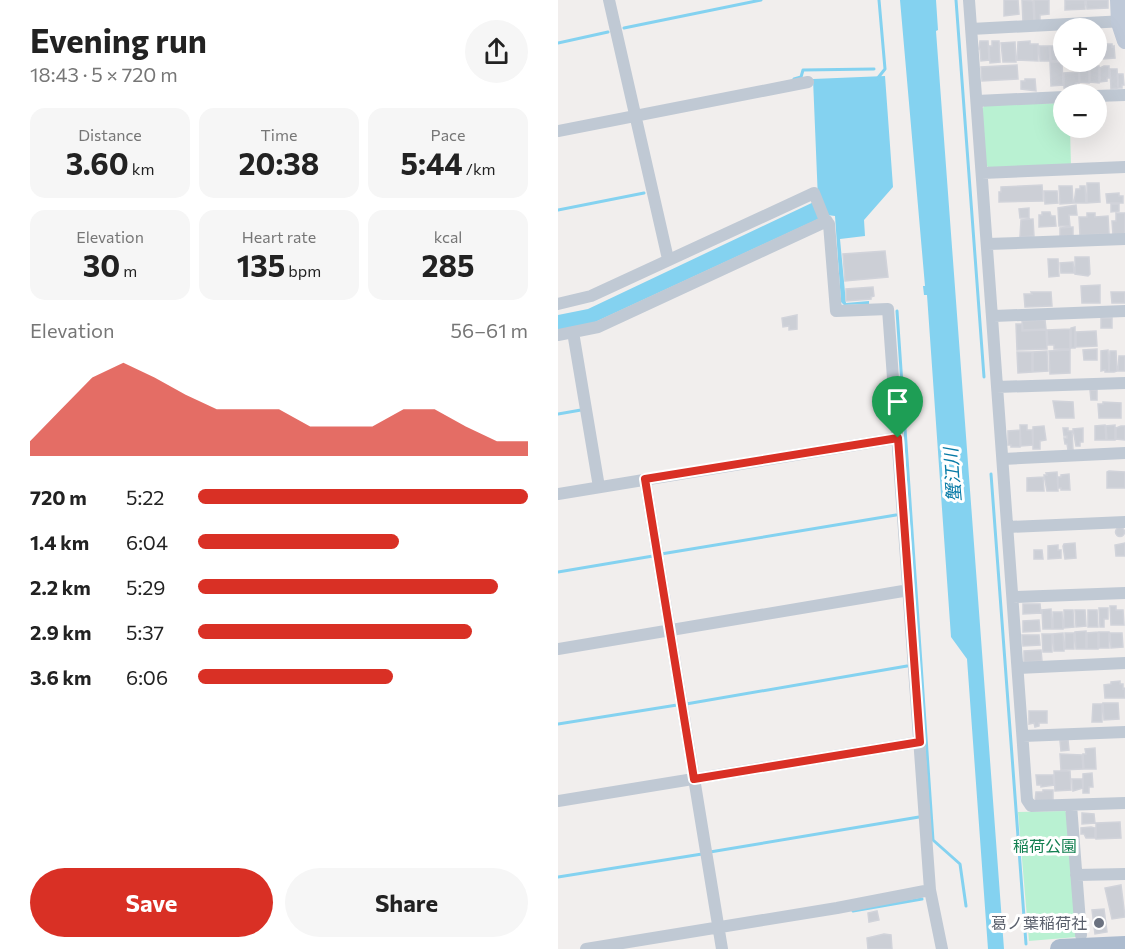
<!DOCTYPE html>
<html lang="en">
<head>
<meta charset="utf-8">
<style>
	body { margin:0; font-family:Commissioner,"Noto Sans JP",sans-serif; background:#f6f6f6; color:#222; height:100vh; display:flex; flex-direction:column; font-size:22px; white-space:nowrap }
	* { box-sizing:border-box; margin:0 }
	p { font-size:20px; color:#767676 }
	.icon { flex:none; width:33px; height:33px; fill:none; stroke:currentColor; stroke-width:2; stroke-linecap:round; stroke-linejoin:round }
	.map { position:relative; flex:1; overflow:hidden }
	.side { display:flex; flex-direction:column; background:#fff; width:558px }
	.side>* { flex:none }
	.buttons { position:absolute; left:495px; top:18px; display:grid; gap:12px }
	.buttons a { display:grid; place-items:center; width:54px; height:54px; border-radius:50%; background:#fff; box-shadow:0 6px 24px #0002; font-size:30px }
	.pin { position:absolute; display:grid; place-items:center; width:51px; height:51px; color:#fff; margin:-62px -26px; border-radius:50% 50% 50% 0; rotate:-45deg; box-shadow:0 0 6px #0007 }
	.pin .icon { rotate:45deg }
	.round { display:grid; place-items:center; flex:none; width:63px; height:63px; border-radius:32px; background:#f6f6f6 }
	.headline { display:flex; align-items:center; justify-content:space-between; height:102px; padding:0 30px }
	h1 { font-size:33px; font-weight:700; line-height:45px }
	.metrics { display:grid; grid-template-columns:repeat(3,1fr); gap:9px; height:102px; padding:6px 30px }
	.metrics div { display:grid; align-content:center; border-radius:15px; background:#f6f6f6; text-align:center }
	.metrics b { font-size:30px; font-weight:700 }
	.metrics small { font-size:16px; font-weight:400 }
	.metrics p { font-size:16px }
	.chart { height:168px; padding:12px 30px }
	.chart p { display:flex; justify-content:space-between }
	.chart svg { width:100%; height:108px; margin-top:6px; fill:#d93025; opacity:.7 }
	.action { display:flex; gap:12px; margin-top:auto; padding:12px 30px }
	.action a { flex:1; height:69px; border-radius:36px; background:#d93025; color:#fff; font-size:24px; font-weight:700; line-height:69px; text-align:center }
	.action a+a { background:#f6f6f6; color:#222 }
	ul { padding:0 30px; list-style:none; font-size:20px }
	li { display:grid; grid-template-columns:96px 72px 1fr; align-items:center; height:45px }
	li i { height:15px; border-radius:8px; background:#d93025 }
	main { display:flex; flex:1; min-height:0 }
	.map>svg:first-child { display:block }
	.green { fill:#b9f1d2 }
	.water { fill:#84d2f0 }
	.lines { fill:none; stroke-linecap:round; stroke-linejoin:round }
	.stream { stroke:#84d2f0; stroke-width:3 }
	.building { fill:#cccfd6; stroke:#d1d3da; stroke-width:1.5 }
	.street { stroke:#c0c9d4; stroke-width:12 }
	.secondary { stroke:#bfc9d8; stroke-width:16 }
	.primary { stroke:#acbbce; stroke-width:20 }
	.route-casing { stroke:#fff; stroke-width:12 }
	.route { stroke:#d93025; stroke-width:8 }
	.worship-dot { fill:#6b7280; stroke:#fff; stroke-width:2 }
	.labels { text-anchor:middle; stroke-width:6; stroke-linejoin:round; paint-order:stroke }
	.park-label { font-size:16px; fill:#138051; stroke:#fff }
	.worship-label { font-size:16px; fill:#5b616d; stroke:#fff; text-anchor:end }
	.water-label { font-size:18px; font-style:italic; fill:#077aa6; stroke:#fff }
</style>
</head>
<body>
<main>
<section class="side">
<div class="headline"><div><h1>Evening run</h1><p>18:43 · 5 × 720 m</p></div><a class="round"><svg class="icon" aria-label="share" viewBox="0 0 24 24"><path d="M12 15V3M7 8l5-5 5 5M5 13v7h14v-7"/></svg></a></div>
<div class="metrics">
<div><p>Distance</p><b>3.60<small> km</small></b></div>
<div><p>Time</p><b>20:38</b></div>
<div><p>Pace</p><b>5:44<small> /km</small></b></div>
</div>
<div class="metrics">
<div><p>Elevation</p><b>30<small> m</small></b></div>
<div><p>Heart rate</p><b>135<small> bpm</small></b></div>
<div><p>kcal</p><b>285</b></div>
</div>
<div class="chart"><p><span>Elevation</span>56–61 m</p>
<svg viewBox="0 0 160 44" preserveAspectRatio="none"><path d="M0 44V38L10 25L20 12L30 6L40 12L50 19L60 25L70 25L80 25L90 32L100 32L110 32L120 25L130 25L140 32L150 38L160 38V44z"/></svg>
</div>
<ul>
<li><b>720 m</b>5:22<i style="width:100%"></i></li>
<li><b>1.4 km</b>6:04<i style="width:61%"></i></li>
<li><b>2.2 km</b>5:29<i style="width:91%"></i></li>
<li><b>2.9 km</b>5:37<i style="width:83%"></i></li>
<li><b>3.6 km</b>6:06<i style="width:59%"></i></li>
</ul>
<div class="action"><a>Save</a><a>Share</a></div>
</section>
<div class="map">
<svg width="567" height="949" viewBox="0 0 567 949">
	<rect width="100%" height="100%" fill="#f1eeed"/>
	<path class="green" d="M505,103L506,128H512L513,166L432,169L428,165L424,109L427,105Z
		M507,811L510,815L519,937L471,941L460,812Z"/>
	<path class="water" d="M342,0H378L380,30L378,31L446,949H430L409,659L393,637L369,295H366L365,286H367Z
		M327,76L335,187L306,220L307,236L282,239L288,303L311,301V304L286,305L283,302L277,216L269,215L35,323L0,330V315L30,309L260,200L255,79Z"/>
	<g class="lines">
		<path class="stream" d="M398,0L426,377
			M66,28L203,0
			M0,43L50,32
			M236,79L243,77L245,70L316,69
			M319,79L327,69L321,0
			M0,210L86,193
			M339,311L375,840L402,864L408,906
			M0,414L23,410
			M433,474L468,944
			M103,554L338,515
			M0,572L95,556
			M128,704L349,666
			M0,724L119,705
			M152,852L361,817
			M0,877L144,854
			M295,911L364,899"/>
	</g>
	<path class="building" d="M446,0H460L461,14L446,16Z
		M464,0L475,1L476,22H465Z
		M476,0H491V14L482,15V21H477Z
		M507,0H527V9L507,10Z
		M528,0H550V8L529,9Z
		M422,41H430L431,60L423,61L422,49H421Z
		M434,41H441L442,62L432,63L431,46H434Z
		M472,41V44H480V61L459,60L460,42Z
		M457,42L458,62H445L443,43Z
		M538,44H543L544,58H538Z
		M548,44H554V47L556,46L557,58L544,59L543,46H548Z
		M481,46H491L492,61H482Z
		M492,46H502L503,60L493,61Z
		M492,62H504L505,85L493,86Z
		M521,64L531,66V83L522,82Z
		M459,65L460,79L424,81L423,67Z
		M532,66H541V83L532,82Z
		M546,66H551V78H549V81L542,82V68Z
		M552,69H559L560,88L553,89Z
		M521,72V83H518L519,90H515V88H506V73Z
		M560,74H565L566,85H564V88H560Z
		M467,79H477L478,91L463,89V81H467Z
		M529,183H541L542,202L529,203Z
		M484,185L485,201L441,202V192H443V187Z
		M501,186H514L515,203L502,204Z
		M522,186H527L528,203H516L518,189H522Z
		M486,191H499L500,203L487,204Z
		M561,193V196H565V203H549L548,194Z
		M553,204H561V211L553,212Z
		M518,205L519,215H511L512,226H501L500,208Z
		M471,208V218H462L461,209Z
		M484,212H492L493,216H497L498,226L481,227V215H484Z
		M529,213H537V217L550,216L551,234L522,235L521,217H529Z
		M558,213H567V235H555L554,221H558Z
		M475,219L476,236L462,237L463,220Z
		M515,227V236H502V228Z
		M327,251L330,277L287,281L285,254Z
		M517,257H531L532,274L530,276L517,274Z
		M490,259H500L501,276L491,277Z
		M515,262L516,273H503L502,263Z
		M542,285V303H524L523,286Z
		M315,287L316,296L313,297V299L288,301V289Z
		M473,292H493L494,306L467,307L466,294H474Z
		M553,292H567V303H554Z
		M239,315V329L231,330V326L225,327L224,318Z
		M543,318H554V328H543Z
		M487,320L488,329L465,330L464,321Z
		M458,324H464V331L488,330L489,349L459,350Z
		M517,327V348H513V328Z
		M512,329V349H496V345H490L489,330Z
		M538,331L539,346L518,347V332Z
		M539,349V360H526L525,350Z
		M512,350V373L492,374L491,351Z
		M550,350L551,372H547V370L543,371V351Z
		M489,351L490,371L475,372V352Z
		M552,351H558L559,371L556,372H551Z
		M459,352H474V372L460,373Z
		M561,356H567V371H560Z
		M532,390H539V400H533Z
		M495,401L515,402L516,418H498Z
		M545,402L563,403V418H541L540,404H545Z
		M462,425H469V430H474L475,445L463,446Z
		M547,425L548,440H537V426Z
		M557,425V440H549L548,426Z
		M486,426L488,440L482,441V449H475V427Z
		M563,426H567V440L558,439V428Z
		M505,428H510V431H514L515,450H510L509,444H507L506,438H509V436H506Z
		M525,428V442H522V446H518L515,429Z
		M462,430V447H453V445H450V431Z
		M551,471L567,472V488H549V472Z
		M499,472L500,491H489L486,475H489L488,473Z
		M511,474L512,490H503V488H500V477H503V475Z
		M485,477L486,491H469V478Z
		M557.5 532a4.5 4.5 0 1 1 9 0a4.5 4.5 0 1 1-9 0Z
		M517,543L518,558L507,559L505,546L506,544Z
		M567,543V556H558L557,545Z
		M500,545V550H503V558L490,559V546Z
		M476,550H484L485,559H476Z
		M465,604H482L483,613L465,614Z
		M552,606H558V610H565L566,625H553Z
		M541,608H550V619H546V627H542Z
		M493,609L494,629H485L484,610Z
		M506,610H515L516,627L506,628Z
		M517,610H527L528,626L518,627Z
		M530,610H539L540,627H530Z
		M495,612H504L505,629H495Z
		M481,620L482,631L465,632V621Z
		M528,631V649H518L517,632Z
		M540,632V649H529V633Z
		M541,632H551V648H541Z
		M505,633L506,651H496L495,634Z
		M507,633H516V649H507Z
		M552,633H564L565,647L553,648Z
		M484,634H494V652H485Z
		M464,635H481L482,645L465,646Z
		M483,650L484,661L466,662V651Z
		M562,681V684H565V689L567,688V698H547L546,685L553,684V682Z
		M545,703H560L561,719L546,720Z
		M535,704H544V722H534Z
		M471,711H489V723H481V726L477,727L476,723L471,724Z
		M510,740L511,750L503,751L502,741Z
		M537,748L538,769H526L525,754H528L527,749Z
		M502,754L524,755L525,769L503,770Z
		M496,771H512L513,790L497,791Z
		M534,773L535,787H531V793H525V774Z
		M478,775H495L496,785L483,787V785H479Z
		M514,779H524L525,788L515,791Z
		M485,790H495V801L477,802L478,792H485Z
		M524,813L536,814L537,823L524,824Z
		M562,822L563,838L538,839V823Z
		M533,827L537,828V838H528L526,834H523V828Z
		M563,885L567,917L554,919L547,888Z
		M546,909L549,932L537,934L534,910Z
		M319,911L321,920L311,922L310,913Z
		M326,934L333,935L334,949H310L309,938Z"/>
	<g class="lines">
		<path class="street" d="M51,0L110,259
			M411,0L469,800L473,806L567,803
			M413,29L567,21
			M538,96L567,95
			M419,101L506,97
			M0,131L250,82
			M424,173L567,167
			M430,244L567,239
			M0,304L33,296L256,193L266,218L271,224L278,311L330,309L372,890L384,949
			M436,316L567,311
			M15,332L41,487
			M0,335L40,327L269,221
			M439,387L567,383
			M445,459L567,453
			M87,479L164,949
			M0,494L340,438
			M450,527L567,522
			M455,597L567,593
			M0,649L351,590
			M460,668L567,663
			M465,736L567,732
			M0,801L362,742
			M513,805L523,935
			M518,875L567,874
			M28,949L279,908L372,890"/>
		<path class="secondary" d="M560,0L561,23L567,41"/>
		<path class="primary" d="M502,949L567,946"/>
	</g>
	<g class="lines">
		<defs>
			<path id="route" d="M340,438L362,742L136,779L87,479Z"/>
		</defs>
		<use href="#route" class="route-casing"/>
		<use href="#route" class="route"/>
	</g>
	<circle class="worship-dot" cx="541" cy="923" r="6"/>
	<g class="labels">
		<g class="park-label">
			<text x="487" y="852">稲荷公園</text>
		</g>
		<g class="worship-label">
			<text x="529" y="929">葛ノ葉稲荷社</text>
		</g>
		<g class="water-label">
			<text transform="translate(395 475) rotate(-94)" y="6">蟹江川</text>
		</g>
	</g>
</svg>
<div class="buttons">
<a>+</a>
<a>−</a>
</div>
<div class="pin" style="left:340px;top:438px;background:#1e9e55"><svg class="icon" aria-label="arrive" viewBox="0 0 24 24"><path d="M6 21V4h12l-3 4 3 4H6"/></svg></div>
</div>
</main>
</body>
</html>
